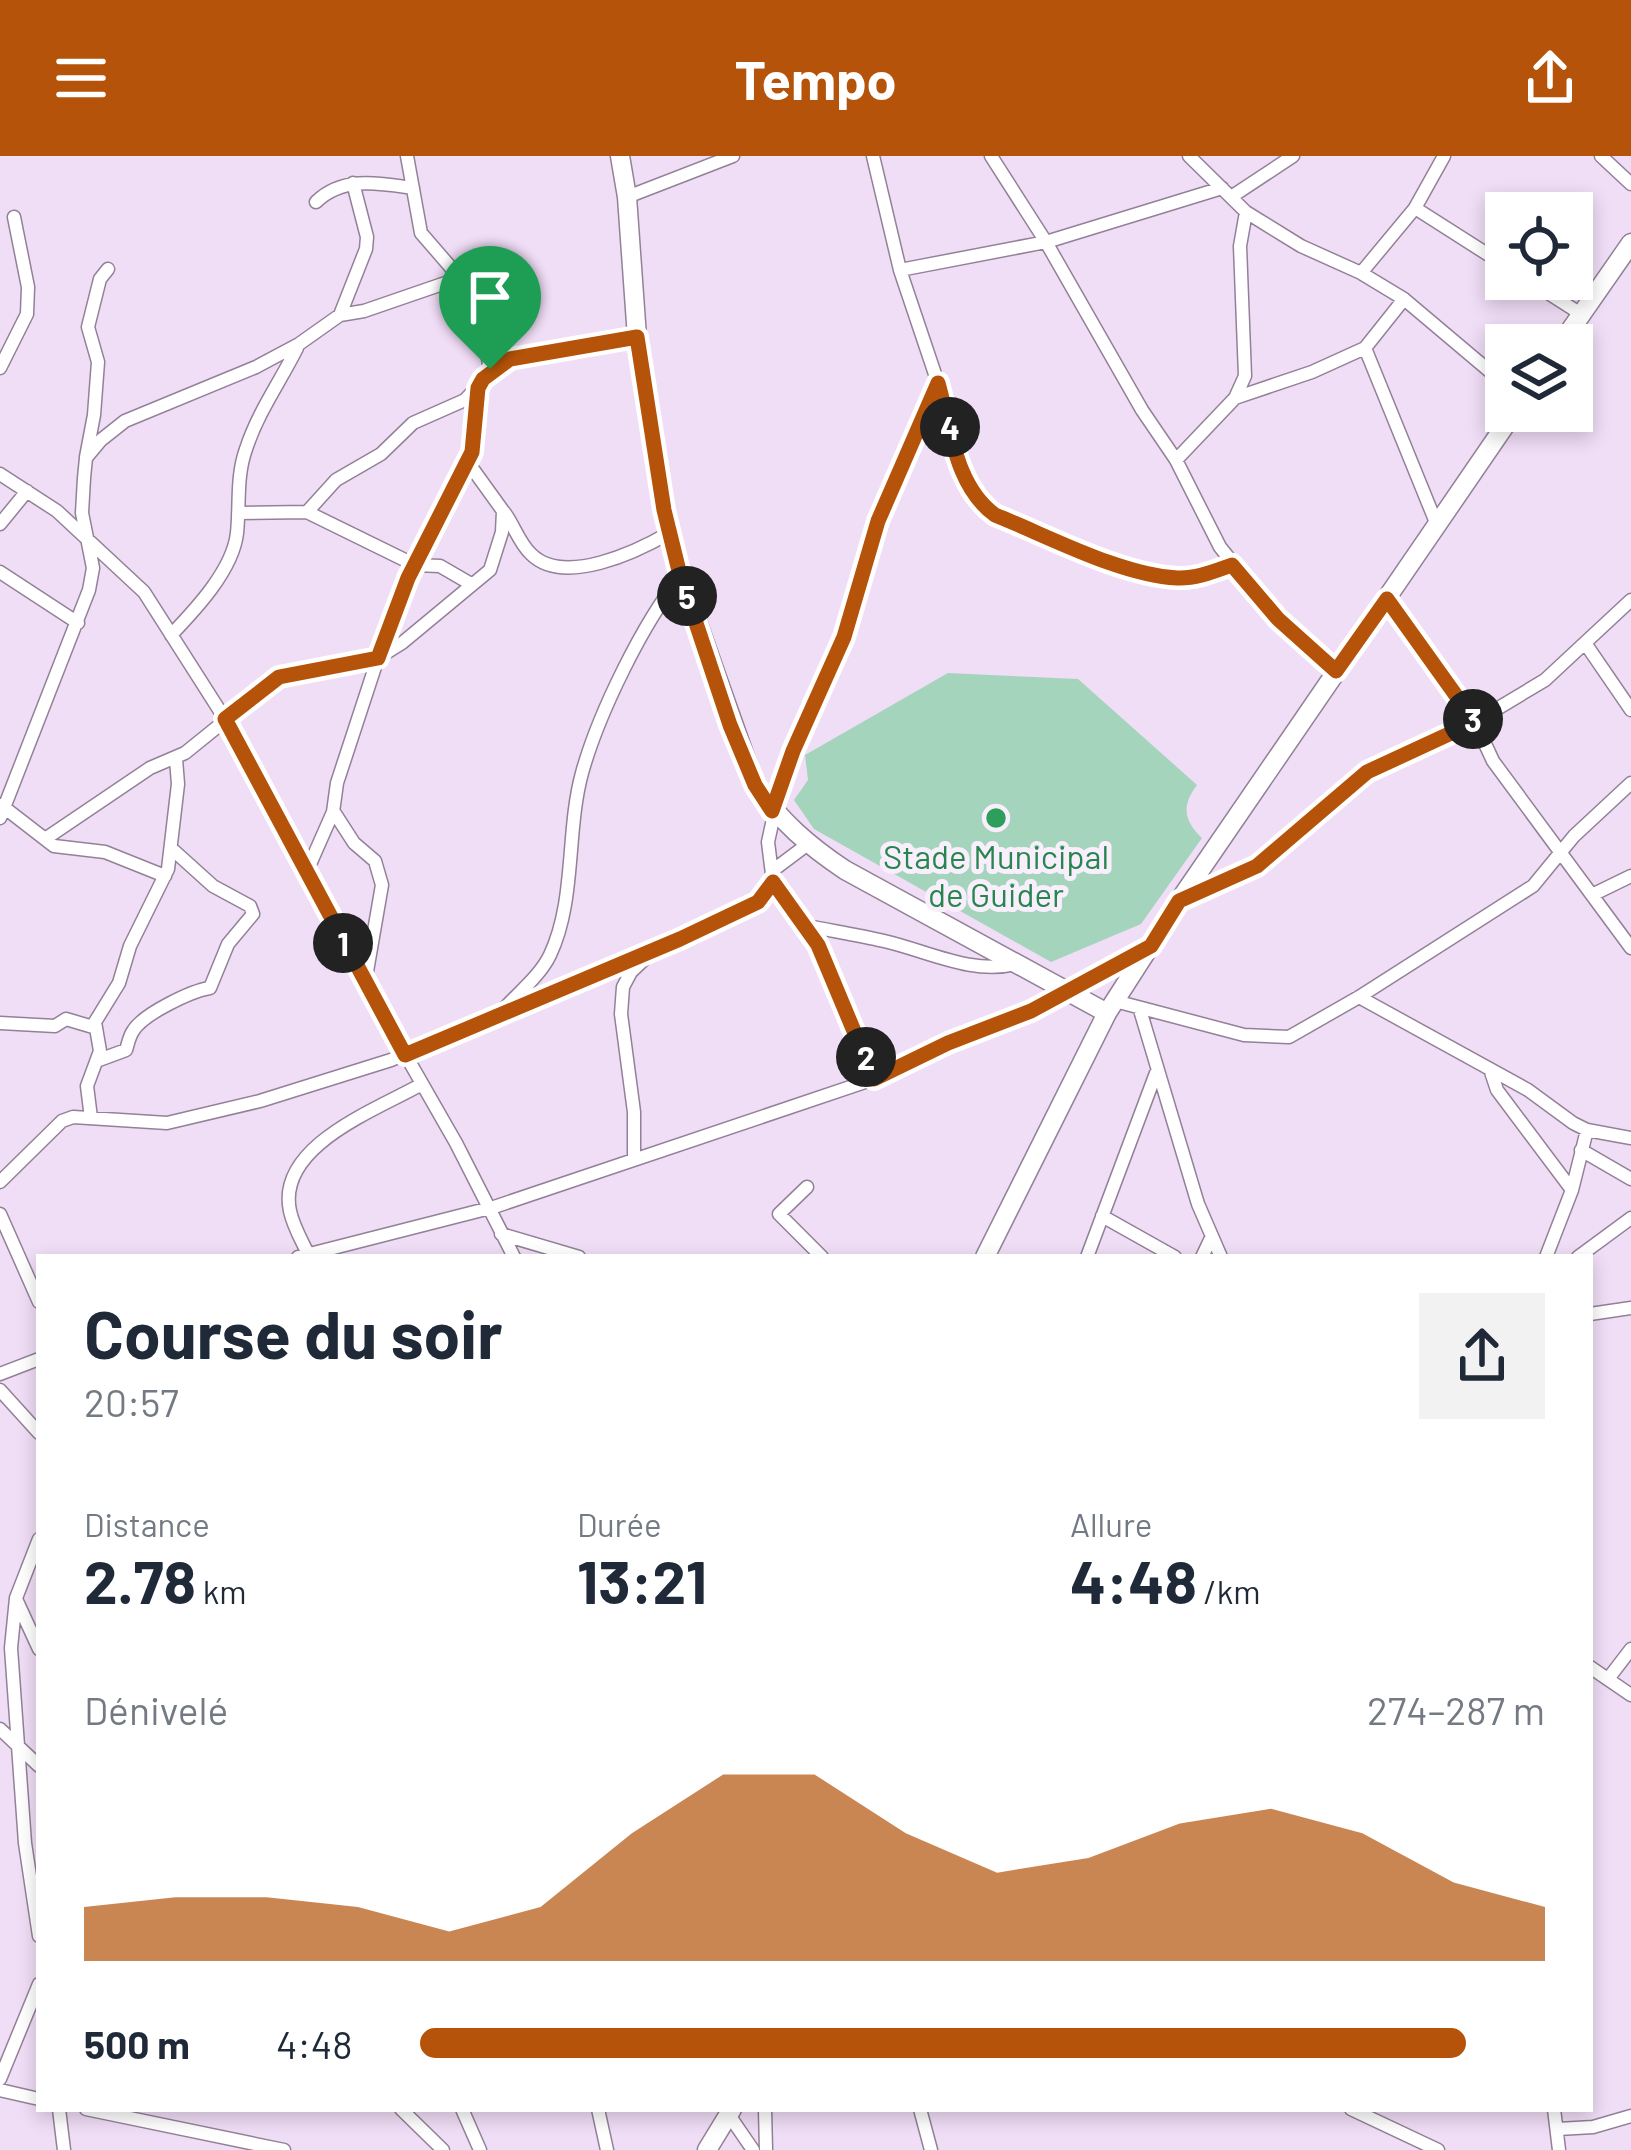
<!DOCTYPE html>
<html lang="fr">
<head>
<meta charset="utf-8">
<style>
	body { margin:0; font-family:Barlow,sans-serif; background:#f2f2f3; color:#1f2937; height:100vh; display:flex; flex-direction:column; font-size:45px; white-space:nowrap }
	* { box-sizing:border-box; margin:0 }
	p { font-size:39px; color:#747a83 }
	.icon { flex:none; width:66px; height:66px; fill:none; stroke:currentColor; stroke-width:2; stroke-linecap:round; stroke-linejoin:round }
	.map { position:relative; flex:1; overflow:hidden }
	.panel { position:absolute; left:36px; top:1098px; width:1557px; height:858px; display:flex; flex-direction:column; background:#fff; border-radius:0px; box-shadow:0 6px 18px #0003 }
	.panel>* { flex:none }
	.controls { position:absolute; left:1485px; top:36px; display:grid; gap:24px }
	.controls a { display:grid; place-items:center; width:108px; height:108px; border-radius:0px; background:#fff; box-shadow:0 6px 18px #0003; font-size:60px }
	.pin { position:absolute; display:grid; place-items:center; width:102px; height:102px; color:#fff; margin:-123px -51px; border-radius:50% 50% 50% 0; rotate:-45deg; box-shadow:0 0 12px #0007 }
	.pin .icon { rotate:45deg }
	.km { position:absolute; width:60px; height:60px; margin:-30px; border-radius:50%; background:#222; color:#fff; font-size:33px; line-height:60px; text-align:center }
	.round { display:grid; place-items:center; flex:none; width:126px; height:126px; border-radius:0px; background:#f2f2f3 }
	.headline { display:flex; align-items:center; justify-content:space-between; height:204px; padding:0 48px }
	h1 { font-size:66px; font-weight:700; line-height:90px }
	.figures { display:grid; grid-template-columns:repeat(3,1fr); gap:18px; height:204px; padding:12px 48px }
	.figures div { display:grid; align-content:center }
	.figures b { font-size:60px; font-weight:700 }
	.figures small { font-size:33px; font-weight:400 }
	.figures p { font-size:33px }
	.chart { height:336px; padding:24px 48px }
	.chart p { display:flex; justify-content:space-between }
	.chart svg { width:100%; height:216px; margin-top:12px; fill:#b45309; opacity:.7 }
	ul { padding:0 48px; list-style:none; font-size:39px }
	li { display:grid; grid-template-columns:192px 144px 1fr; align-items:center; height:90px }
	li i { height:30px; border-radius:15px; background:#b45309 }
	header { display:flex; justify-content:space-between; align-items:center; height:156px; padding:0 48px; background:#b45309; color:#fff; font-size:54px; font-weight:700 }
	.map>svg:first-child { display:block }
	.green { fill:#a4d4bc }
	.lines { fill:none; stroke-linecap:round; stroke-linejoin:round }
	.street-casing { stroke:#938198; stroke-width:15 }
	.primary-casing { stroke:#938198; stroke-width:21 }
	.street { stroke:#fff; stroke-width:12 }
	.primary { stroke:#fff; stroke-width:18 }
	.route-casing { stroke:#fff; stroke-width:24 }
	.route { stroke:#b45309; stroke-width:15 }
	.leisure-dot { fill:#2e9e5b; stroke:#f9eefc; stroke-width:4.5 }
	.labels { text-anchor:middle; stroke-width:10; stroke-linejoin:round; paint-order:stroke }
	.leisure-label { font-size:33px; fill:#27864d; stroke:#f9eefc }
</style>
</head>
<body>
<header><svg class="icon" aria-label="menu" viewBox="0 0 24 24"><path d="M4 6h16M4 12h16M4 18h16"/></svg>Tempo<svg class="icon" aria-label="share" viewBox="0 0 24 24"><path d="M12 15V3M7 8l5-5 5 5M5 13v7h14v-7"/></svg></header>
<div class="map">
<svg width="1631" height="1994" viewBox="0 0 1631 1994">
	<rect width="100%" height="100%" fill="#f0ddf6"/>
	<path class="green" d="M948,517L1078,523L1197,629C1181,650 1184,665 1202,682L1141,768L1051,806L814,673L794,644L808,624L805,599Z"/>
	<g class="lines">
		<defs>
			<path id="street" d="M407,0L421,77L460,122L484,181L490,213
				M873,0L900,114L938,227L966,330L977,346L995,359C1048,380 1120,419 1177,422C1196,423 1215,415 1233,409
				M991,0L1046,86L1142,254L1176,304L1220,391L1278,463L1336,515
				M1189,0L1246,56L1301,90L1361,117L1404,143L1506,229
				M1601,0L1631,28
				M627,41L733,0
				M1231,41L1293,0
				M316,46C343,20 378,27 413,32
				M1415,52L1506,110
				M900,114L1046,86L1222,32
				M1361,117L1415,52L1444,0
				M1526,123L1581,158
				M340,159L366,93L367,81L353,27
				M1365,192L1437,369
				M0,212L27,158L28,131L14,61
				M1235,242L1312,216L1365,192L1404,143
				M86,301L94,259L98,206L88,171L100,123L108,113
				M1176,304L1235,242L1245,220L1240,90L1246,56
				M0,318L57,355L144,436L225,563L365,828L456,987L514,1101
				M307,356L336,324L381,298L413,267L465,244L501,206L637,181
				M504,356C514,369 519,387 531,398C564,431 638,395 669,377
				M238,357L307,356L415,409L440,410L471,428
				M0,368L27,335
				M0,416L78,467
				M1387,443L1475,566L1493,605L1631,792
				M171,479C195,454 233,414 237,377C240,348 236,321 246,293C258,256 280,226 297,192
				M1585,487L1631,554
				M1,649L54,690L105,696L165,720
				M334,656L354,687L375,705L382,729L365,827
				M0,662L89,434L93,412L82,357L84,322L86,302L101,284L125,265L256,211L299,188L340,159L364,155L460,122
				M45,683L150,612L185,597L279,521L378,502L402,487L490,414L502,376L503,355L467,305
				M307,715L333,656L337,627L395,450L472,296L478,233
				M772,715L808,688
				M773,726L817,789L874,923
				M1594,738L1631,720
				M1182,743L1257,710L1367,617L1475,566L1545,524L1631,444
				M808,770C833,775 859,779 884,785C928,795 971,819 1016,808
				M1359,841L1528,934L1573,967L1587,974L1631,982
				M1115,845L1244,879L1289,881L1359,841L1533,730L1574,680L1631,627
				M1140,854L1198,1048L1221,1101
				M502,855C517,838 540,820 550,799C576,744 566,675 582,617C598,559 643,466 681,420
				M0,867L55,870L66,863L93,871
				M99,904L126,894C128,888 129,881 133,875C143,858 191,835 210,832L228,788L253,758L250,750L213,730L172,693
				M1491,916L1497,934L1572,1034
				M91,962L87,930L100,895L95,866L119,827L130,790L168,713L178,628L176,603
				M1581,994L1631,1023
				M634,1001V956L621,858L623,831L631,816L653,795L768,737L773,726L768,686L782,622L844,480L878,365L938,227
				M0,1026L62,965L73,961L167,967L260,945L391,904L645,798
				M807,1031L779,1058L822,1101
				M0,1058L39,1146
				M1102,1060L1175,1101
				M501,1078L579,1101
				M308,1098C302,1085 293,1070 290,1055C276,990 376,954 422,928
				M298,1101L494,1051L874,923L948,887L1031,855L1146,794
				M1087,1101L1156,917
				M1202,1101L1212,1080
				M1546,1101L1572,1034L1587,974
				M1578,1101L1631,1062
				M1590,1158L1631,1152
				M0,1218L39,1203
				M0,1234L39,1277
				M39,1383L16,1442L11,1492L25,1687L39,1780
				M16,1443L39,1493
				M1590,1511L1631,1539
				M1608,1523L1631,1493
				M0,1573L39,1610
				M0,1923L39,1828
				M0,1934L39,1943
				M59,1953L64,1994
				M86,1953L284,1994
				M401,1953L443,1994
				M462,1953L480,1994
				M598,1953L607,1994
				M765,1953L766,1994
				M920,1953L931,1994
				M1351,1953L1438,1994
				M1554,1953L1559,1994
				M729,1959L753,1994
				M1558,1973L1593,1971L1631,1960"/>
			<path id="primary" d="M620,0L627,41L637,181L663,354L681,420L755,629C780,665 809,690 845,714L1107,857L985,1101
				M1560,189L1631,87
				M1107,857L1179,745L1515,255
				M707,1994L732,1953"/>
		</defs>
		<use href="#street" class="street-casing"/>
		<use href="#primary" class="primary-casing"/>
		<use href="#street" class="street"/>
		<use href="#primary" class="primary"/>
	</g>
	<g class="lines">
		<defs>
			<path id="route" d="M637,181L664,354L680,419L730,569L755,629L772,655L793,595L844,481L878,365L938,227C951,273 955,330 995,359C1048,380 1120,419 1177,422C1196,423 1215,415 1232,409L1278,463L1336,515L1387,443L1475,566L1367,616L1257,710L1179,745L1151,790L1031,855L948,887L874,923L818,789L773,726L758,746L680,783L405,899L225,563L279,521L378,502L408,422L472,296L478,232L483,223L510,203Z"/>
		</defs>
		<use href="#route" class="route-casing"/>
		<use href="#route" class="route"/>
	</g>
	<circle class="leisure-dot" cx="996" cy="662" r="12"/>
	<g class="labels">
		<g class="leisure-label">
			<text x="996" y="713">Stade Municipal<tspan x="996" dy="38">de Guider</tspan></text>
		</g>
	</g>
</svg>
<div class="controls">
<a><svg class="icon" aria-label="locate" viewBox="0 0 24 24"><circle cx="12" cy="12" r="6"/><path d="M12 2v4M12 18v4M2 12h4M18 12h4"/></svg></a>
<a><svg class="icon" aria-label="layers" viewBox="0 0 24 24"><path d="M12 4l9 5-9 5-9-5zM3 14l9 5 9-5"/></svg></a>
</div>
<div class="pin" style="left:490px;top:213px;background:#1e9e55"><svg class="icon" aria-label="arrive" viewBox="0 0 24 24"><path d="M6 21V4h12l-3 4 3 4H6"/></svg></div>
<b class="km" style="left:343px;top:787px">1</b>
<b class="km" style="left:866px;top:901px">2</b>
<b class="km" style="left:1473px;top:563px">3</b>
<b class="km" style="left:950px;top:271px">4</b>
<b class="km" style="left:687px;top:440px">5</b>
<section class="panel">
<div class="headline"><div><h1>Course du soir</h1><p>20:57</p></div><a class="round"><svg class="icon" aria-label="share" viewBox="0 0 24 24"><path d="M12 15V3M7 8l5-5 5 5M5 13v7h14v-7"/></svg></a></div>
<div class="figures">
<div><p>Distance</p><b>2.78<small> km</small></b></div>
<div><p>Durée</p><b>13:21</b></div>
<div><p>Allure</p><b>4:48<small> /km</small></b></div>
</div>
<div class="chart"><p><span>Dénivelé</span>274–287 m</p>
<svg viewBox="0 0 160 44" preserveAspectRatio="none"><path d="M0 44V33L10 31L20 31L30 33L40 38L50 33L60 18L70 6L80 6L90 18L100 26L110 23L120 16L130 13L140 18L150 28L160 33V44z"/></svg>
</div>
<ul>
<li><b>500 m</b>4:48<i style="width:93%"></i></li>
</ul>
</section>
</div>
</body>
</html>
